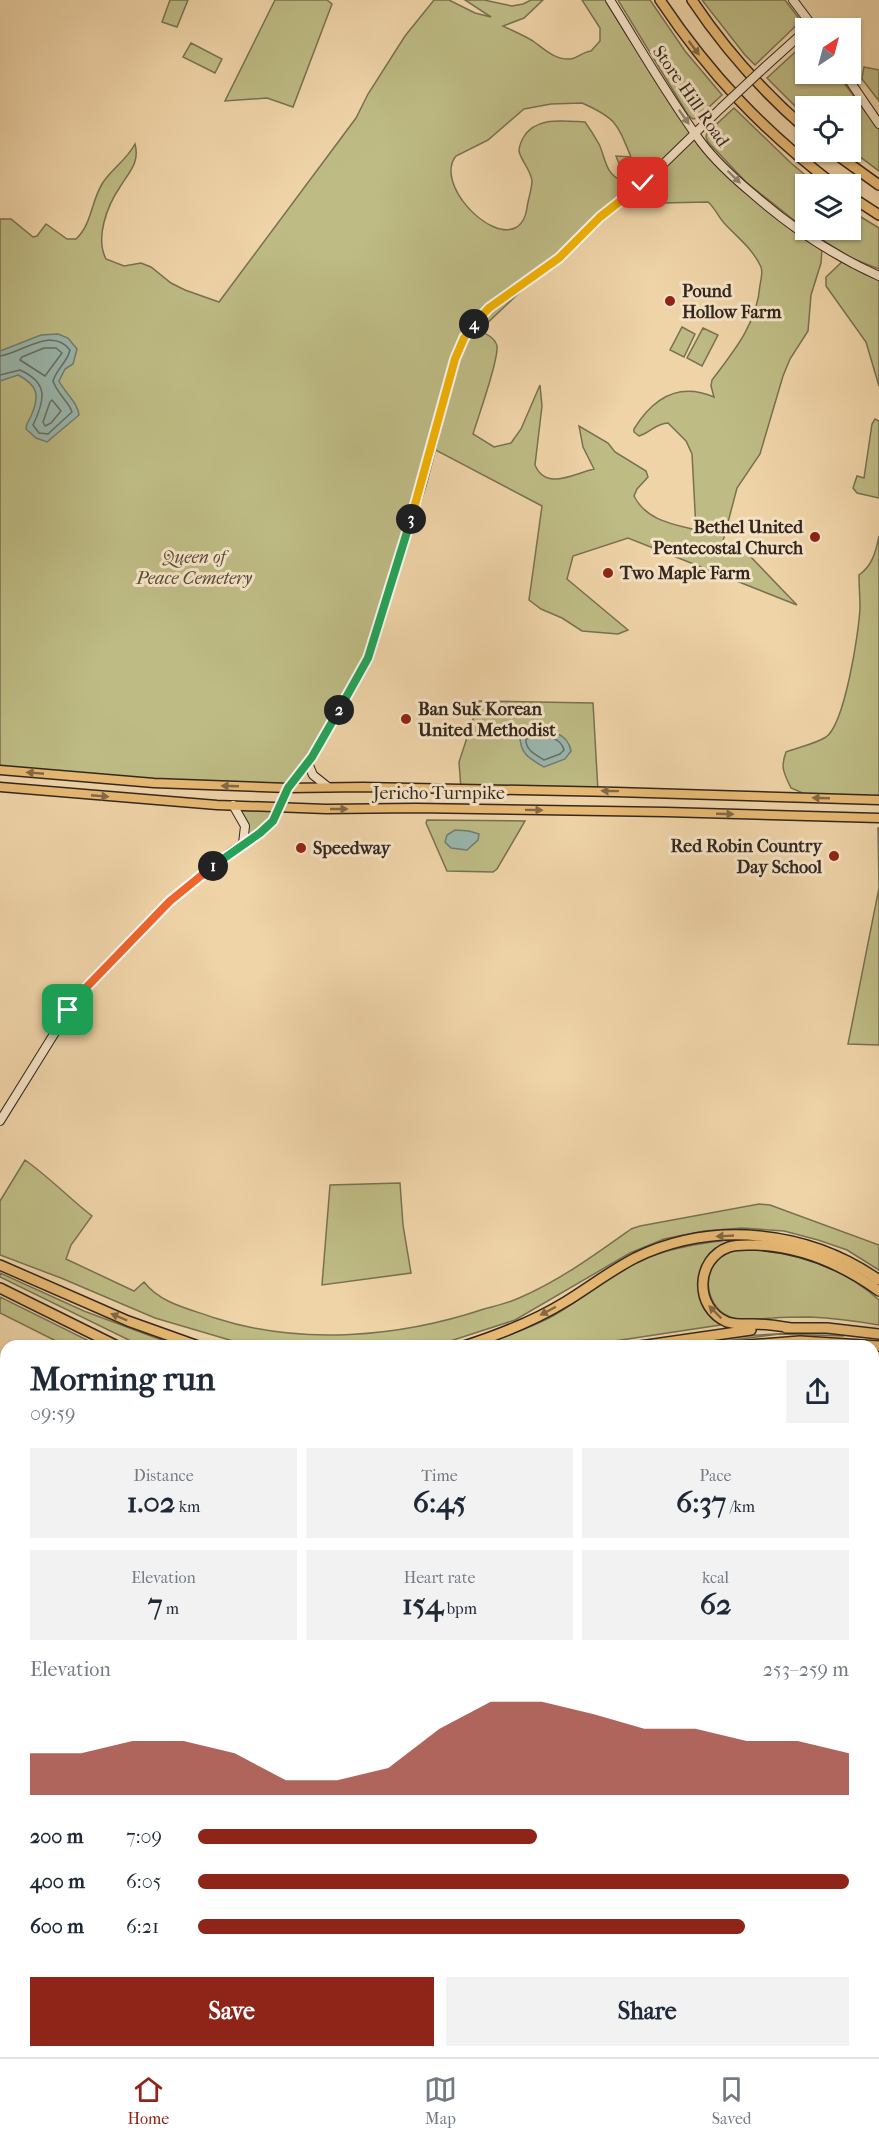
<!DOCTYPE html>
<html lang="en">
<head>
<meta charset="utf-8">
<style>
	body { margin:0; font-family:"IM FELL French Canon",serif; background:#f2f2f3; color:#1f2937; height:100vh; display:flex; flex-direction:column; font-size:22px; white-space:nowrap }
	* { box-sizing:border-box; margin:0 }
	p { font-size:20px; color:#747a83 }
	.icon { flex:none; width:33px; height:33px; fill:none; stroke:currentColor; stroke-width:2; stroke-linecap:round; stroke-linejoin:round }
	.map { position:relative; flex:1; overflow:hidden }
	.sheet { position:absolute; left:0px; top:1340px; width:879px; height:718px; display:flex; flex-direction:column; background:#fff; border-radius:18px 18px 0 0; box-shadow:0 2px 4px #0004 }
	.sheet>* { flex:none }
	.needle { width:39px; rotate:36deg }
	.fabs { position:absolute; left:795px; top:18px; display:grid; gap:12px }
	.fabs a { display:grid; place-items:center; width:66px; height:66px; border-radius:0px; background:#fff; box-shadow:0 2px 4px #0004; font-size:30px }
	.pin { position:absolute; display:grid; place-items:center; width:51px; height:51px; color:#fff; margin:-26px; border-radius:12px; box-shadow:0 3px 9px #0006 }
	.km { position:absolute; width:30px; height:30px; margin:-15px; border-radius:50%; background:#222; color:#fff; font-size:16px; line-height:30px; text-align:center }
	.round { display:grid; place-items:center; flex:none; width:63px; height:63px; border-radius:0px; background:#f2f2f3 }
	.headline { display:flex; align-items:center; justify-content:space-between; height:102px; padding:0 30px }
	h1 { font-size:33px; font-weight:700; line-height:45px }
	.stats { display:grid; grid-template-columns:repeat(3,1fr); gap:9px; height:102px; padding:6px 30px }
	.stats div { display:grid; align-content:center; border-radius:0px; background:#f2f2f3; text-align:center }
	.stats b { font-size:30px; font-weight:700 }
	.stats small { font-size:16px; font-weight:400 }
	.stats p { font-size:16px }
	.chart { height:168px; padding:12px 30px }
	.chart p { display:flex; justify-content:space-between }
	.chart svg { width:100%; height:108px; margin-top:6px; fill:#8f2418; opacity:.7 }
	.cta { display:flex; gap:12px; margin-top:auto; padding:12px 30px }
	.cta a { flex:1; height:69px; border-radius:0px; background:#8f2418; color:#fff; font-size:24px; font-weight:700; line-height:69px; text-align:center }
	.cta a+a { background:#f2f2f3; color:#1f2937 }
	ul { padding:0 30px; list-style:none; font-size:20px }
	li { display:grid; grid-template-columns:96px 72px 1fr; align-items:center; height:45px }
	li i { height:15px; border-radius:8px; background:#8f2418 }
	.menu { display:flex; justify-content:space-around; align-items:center; height:84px; border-top:2px solid #e0e1e3; background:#fff; font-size:16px; color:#747a83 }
	.menu a { display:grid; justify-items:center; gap:3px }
	.menu .selected { color:#8f2418 }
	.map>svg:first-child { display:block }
	.green { fill:#bebb84; stroke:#787152; stroke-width:1.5; fill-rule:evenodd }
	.water { fill:#9ab7ad; stroke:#717d74; stroke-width:1.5 }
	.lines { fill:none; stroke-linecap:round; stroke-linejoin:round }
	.shore { stroke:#666f66; stroke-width:1.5 }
	.secondary-casing { stroke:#33271f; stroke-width:10 }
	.primary-casing { stroke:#33271f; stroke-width:11 }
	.highway-casing { stroke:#33271f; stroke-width:12 }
	.secondary { stroke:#f5e3c6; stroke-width:8 }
	.primary { stroke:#e8ba74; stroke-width:8 }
	.highway { stroke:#e8ba74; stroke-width:9 }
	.secondary-bridge-casing { stroke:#33271f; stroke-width:10; stroke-linecap:butt }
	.secondary-bridge { stroke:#f5e3c6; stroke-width:8 }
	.oneway { fill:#846945 }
	.oneway2 { fill:#948572 }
	.split-1-casing { stroke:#fff; stroke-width:12 }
	.split-2-casing { stroke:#fff; stroke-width:12 }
	.split-3-casing { stroke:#fff; stroke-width:12 }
	.split-4-casing { stroke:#fff; stroke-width:12 }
	.split-5-casing { stroke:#fff; stroke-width:12 }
	.split-1 { stroke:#f0652b; stroke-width:8 }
	.split-2 { stroke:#22a559; stroke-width:8 }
	.split-3 { stroke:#22a559; stroke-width:8 }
	.split-4 { stroke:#f5b400; stroke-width:8 }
	.split-5 { stroke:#f5b400; stroke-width:8 }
	.poi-dot { fill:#8f2418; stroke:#f5e3c6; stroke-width:2 }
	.labels { text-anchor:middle; stroke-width:6; stroke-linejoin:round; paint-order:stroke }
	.street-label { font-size:18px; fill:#33271f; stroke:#f5e3c6 }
	.poi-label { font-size:18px; font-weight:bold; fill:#33271f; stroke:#f5e3c6; text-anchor:start }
	.park-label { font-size:18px; font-style:italic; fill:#564c38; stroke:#f5e3c6 }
</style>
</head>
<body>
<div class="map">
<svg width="879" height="2057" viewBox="0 0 879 2057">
	<rect width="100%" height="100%" fill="#efd4a8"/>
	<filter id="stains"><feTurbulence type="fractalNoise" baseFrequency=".00333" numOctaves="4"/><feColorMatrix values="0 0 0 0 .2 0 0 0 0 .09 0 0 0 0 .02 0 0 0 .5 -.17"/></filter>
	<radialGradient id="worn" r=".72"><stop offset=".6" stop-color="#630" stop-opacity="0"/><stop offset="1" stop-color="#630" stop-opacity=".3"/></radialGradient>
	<path class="green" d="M170,0H188L177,27L162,22Z
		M275,0H327L332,4L293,107L267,98L225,101Z
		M434,0H449L475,13L491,17L465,0H484L512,6L523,4L531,0H543L524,18L503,26C513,31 523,35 533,41C544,49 555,60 570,59C577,59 582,52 591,51L600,41V28L582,0H609L673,102L732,176L822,249L821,263L811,295L808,331L790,359L783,376L760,454L737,488L722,545L748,554L797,605L628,538L573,556L567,579L628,630L618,634L582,631L562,618L541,609L529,600L542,506L432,448L375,638L312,757L288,788L0,770V219H11L33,237L37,236L46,224L67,239H76C92,224 91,202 102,184C111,169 126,161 135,144C140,163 129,172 120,187C107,206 95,238 106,259L124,266L141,263L151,267L171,283L185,290L219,302L356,118L368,94L405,36ZM582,103C616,118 617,123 631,157L616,156L622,171V181C605,174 606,159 599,144C595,137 590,129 585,122C564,121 535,116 523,138C521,142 519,146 519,151C521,161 531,170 532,181C532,189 528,199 527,208C526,215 523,223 517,227C490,243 434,183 456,156L488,140L524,109L551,104ZM642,184L661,203L708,202C716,209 718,217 725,224C737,237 753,249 761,267C763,272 761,280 760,285C757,323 735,350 712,380L711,386L714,397C679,382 653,398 634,429V432L639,436C650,433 656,423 668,423L686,441L692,454L696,530C672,524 646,520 634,496L637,489L648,477L646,471L615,452L608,443L579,426L583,447L594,469C573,474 546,491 535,465L542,406L540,385L521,429L511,443L494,447L473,434C478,417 499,360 497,346C495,338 486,333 479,331L540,273Z
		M618,0H650L685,51L722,95L697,118L693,119L688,115Z
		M702,0H785L801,21L755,65L745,55Z
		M191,43L222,59L215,73L183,57Z
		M805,43L806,74H837L879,129V171L851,150L850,106H806L805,116L767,78Z
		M864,67L879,70V101L862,79Z
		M734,108L791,163L816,184H806L805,229L746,182L708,142L706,137L707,133Z
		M851,211L879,228V269L851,258L807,230H850Z
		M844,260L879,276V386L866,342L826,286V277Z
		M682,327L695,334L684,357L670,350Z
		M703,328L718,335L702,366L687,358Z
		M875,419L879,421V498L857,493L853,488L857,476L864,478L872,424Z
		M879,536V800L814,798L791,788C784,773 780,768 786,752C799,747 815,744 826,737C845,724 859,631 860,608C860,597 859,586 859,575C872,566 876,552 879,536Z
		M479,701L593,703L598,791L461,789L459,762Z
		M239,809L277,810L271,820L247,839L248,823Z
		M427,820L525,821L497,869L493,872L447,871L426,823Z
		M878,828H879V1045L848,1044L879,888Z
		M25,1160C49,1177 69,1198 92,1216L71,1245L66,1259L134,1291L144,1282C161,1304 190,1309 215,1318C301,1346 400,1337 484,1309C496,1306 508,1303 519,1298C559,1281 596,1254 631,1229L640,1226L759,1204L770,1205L879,1245V1270L847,1250L818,1240L784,1231L742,1228L704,1231L664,1239L630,1253L515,1320L438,1345L250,1346L155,1318L61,1278L0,1255V1201Z
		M400,1183L403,1225L411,1273L322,1285L330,1185Z
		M727,1240H758L759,1242L721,1247L699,1285L720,1321V1325L588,1345L481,1346C504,1337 527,1329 549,1318C571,1307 590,1290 610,1277C645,1253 686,1245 727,1240Z
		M740,1248C793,1253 838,1263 879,1300V1325C856,1321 833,1318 810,1317C798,1317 785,1317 773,1318C758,1318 742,1323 728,1316C711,1308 704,1286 711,1269C716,1256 727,1252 740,1248Z
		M0,1273L84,1311L175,1345H139L0,1277Z
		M0,1297L97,1345H64L0,1313Z
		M811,1332L843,1334V1336L779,1334L693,1345L678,1346L740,1336Z
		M873,1378L879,1381V1423L877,1417L873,1414Z"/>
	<path class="water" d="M58,334L68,338L77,349L73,364L65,369L59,381C65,393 78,403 79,415L47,442L36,438L26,429C26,423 29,421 31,416C40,396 38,385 18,375L0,381V351L41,335Z
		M530,731C548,731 567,730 571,751L565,759L544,767C528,758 519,753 520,733Z
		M455,830L469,831L479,834L478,840L467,850L451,848L445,842L447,835Z"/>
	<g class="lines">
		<path class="shore" d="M44,348H56L62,353L45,376L20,360L22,357Z
			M0,356C22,353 52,326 70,350C67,363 57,368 53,381C58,395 69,402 72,412L48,434L39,433L33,425C45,400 49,383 20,370L0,375
			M52,400L61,411L51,423L45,426L43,422L50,402Z
			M531,737C544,737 560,735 564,750L560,754L544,760C536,755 525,750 526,739Z"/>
		<defs>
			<path id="secondary" d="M610,0C640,48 668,97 701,142C716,162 735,179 753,194C792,228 832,255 879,276
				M793,0L814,28
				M766,66L806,30
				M845,74L879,124
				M308,763L313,775L328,787
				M233,805L245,826L243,844
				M0,1121L77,997L170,901L231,852L260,833L273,821L288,788L312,757L368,658L422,484L455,359L464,338L481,315L559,258L600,217L652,175L721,108
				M873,1578L879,1576
				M0,1764L6,1761
				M0,1958L6,1961
				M171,2052L180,2057"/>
			<path id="primary" d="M0,770L154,783L288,788L363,787L616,792L879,800
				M0,787L217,805L326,809L416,808L666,812L879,818"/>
			<path id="highway" d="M660,0C710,75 763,130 833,184
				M692,0C724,48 762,91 806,129
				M833,152L879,185
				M850,196L879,215
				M0,1265L128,1321L198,1346
				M0,1288L117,1346
				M786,1328H827L879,1334
				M791,1328C779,1326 766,1324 754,1324C744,1324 737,1325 727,1322C694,1308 695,1259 729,1247C738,1244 747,1245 756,1245C801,1247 843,1265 879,1291
				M464,1346C498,1335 534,1321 565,1302C588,1288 610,1271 635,1258C713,1220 808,1230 879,1280
				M640,1346L751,1330
				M736,1346L800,1341L879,1346
				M873,1372L879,1374"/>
		</defs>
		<use href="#secondary" class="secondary-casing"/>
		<use href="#primary" class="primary-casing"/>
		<use href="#highway" class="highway-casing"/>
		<use href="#secondary" class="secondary"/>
		<use href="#primary" class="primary"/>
		<use href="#highway" class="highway"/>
		<defs>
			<path id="secondary-bridge" d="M721,108L766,66"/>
		</defs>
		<use href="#secondary-bridge" class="secondary-bridge-casing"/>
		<use href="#secondary-bridge" class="secondary-bridge"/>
	</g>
	<defs><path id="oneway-solid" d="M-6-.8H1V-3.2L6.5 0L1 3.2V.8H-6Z" transform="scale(1.5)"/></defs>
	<g class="oneway">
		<use href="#oneway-solid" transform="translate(694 48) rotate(53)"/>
		<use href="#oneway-solid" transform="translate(35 773) rotate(-175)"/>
		<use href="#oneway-solid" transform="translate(230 786) rotate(-178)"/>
		<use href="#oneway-solid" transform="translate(610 791) rotate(-179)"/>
		<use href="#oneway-solid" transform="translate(100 796) rotate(5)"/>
		<use href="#oneway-solid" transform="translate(821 798) rotate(-178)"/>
		<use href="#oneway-solid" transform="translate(339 809)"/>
		<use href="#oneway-solid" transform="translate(534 810) rotate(1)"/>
		<use href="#oneway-solid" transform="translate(725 814) rotate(2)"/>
		<use href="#oneway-solid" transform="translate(725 1236) rotate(177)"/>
		<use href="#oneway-solid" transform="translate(548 1311) rotate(152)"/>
		<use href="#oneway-solid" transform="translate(715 1312) rotate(-135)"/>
		<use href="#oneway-solid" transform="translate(119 1317) rotate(-157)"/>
	</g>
	<g class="oneway2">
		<use href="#oneway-solid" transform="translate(684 117) rotate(55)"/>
		<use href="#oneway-solid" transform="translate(734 177) rotate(44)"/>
	</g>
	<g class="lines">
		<defs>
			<path id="split-1" d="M68,1010L77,997L170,901L213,866"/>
			<path id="split-2" d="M213,866L260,833L273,821L288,788L312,757L339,710"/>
			<path id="split-3" d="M339,710L368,658L411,519"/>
			<path id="split-4" d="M411,519L455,359L464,338L474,324"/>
			<path id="split-5" d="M474,324L489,308L559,258L600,217L643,183"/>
		</defs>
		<use href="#split-1" class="split-1-casing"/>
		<use href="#split-2" class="split-2-casing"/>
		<use href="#split-3" class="split-3-casing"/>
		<use href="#split-4" class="split-4-casing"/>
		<use href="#split-5" class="split-5-casing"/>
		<use href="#split-1" class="split-1"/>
		<use href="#split-2" class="split-2"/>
		<use href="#split-3" class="split-3"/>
		<use href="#split-4" class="split-4"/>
		<use href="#split-5" class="split-5"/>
	</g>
	<g class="poi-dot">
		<circle cx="670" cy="301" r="6"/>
		<circle cx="815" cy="537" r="6"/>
		<circle cx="608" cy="573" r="6"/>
		<circle cx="406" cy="719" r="6"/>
		<circle cx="301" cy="848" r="6"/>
		<circle cx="834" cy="856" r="6"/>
	</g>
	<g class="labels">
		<g class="street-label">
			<text transform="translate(691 96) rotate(55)" y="6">Store Hill Road</text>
			<text x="439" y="799">Jericho Turnpike</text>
		</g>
		<g class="poi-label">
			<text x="682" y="297">Pound<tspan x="682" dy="21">Hollow Farm</tspan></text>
			<text x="803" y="533" text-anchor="end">Bethel United<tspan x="803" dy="21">Pentecostal Church</tspan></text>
			<text x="620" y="579">Two Maple Farm</text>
			<text x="418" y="715">Ban Suk Korean<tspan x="418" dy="21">United Methodist</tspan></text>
			<text x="822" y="852" text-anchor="end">Red Robin Country<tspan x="822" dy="21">Day School</tspan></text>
			<text x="313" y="854">Speedway</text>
		</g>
		<g class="park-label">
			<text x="194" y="563">Queen of<tspan x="194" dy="21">Peace Cemetery</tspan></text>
		</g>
	</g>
	<rect width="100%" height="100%" filter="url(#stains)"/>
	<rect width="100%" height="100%" fill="url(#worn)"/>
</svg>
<div class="fabs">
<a><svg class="needle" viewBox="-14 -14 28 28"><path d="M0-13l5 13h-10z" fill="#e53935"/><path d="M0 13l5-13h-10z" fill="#747a83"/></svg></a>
<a><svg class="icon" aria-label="locate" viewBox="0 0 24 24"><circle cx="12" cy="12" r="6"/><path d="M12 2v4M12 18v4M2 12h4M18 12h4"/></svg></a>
<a><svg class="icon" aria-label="layers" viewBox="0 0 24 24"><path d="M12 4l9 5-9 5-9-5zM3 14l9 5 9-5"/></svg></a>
</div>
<div class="pin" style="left:68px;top:1010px;background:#1e9e55"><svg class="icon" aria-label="arrive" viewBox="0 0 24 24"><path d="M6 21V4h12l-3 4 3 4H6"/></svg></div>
<div class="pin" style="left:643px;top:183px;background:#d93025"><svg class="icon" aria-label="check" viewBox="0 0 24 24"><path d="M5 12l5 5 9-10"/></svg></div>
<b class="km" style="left:213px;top:866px">1</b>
<b class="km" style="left:339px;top:710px">2</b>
<b class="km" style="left:411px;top:519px">3</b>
<b class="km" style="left:474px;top:324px">4</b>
<section class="sheet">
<div class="headline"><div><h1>Morning run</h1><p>09:59</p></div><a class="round"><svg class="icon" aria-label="share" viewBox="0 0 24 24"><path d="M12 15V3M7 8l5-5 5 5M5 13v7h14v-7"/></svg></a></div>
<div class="stats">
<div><p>Distance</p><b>1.02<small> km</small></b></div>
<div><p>Time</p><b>6:45</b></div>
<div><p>Pace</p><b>6:37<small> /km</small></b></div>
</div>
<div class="stats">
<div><p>Elevation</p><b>7<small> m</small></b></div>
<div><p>Heart rate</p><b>154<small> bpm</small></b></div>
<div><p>kcal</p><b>62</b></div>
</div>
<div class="chart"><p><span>Elevation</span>253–259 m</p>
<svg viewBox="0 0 160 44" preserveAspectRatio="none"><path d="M0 44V27L10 27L20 22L30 22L40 27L50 38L60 38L70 33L80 17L90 6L100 6L110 11L120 17L130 17L140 22L150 22L160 27V44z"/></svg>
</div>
<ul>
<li><b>200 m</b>7:09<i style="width:52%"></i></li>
<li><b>400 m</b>6:05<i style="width:100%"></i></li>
<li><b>600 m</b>6:21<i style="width:84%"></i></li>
</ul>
<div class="cta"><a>Save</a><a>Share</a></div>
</section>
</div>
<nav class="menu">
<a class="selected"><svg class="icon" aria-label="home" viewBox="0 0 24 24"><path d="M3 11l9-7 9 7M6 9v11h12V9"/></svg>Home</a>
<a><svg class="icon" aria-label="map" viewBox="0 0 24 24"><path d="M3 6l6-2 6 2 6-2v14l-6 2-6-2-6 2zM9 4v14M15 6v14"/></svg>Map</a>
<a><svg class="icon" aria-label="saved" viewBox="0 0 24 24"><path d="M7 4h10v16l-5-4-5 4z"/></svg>Saved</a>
</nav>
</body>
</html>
